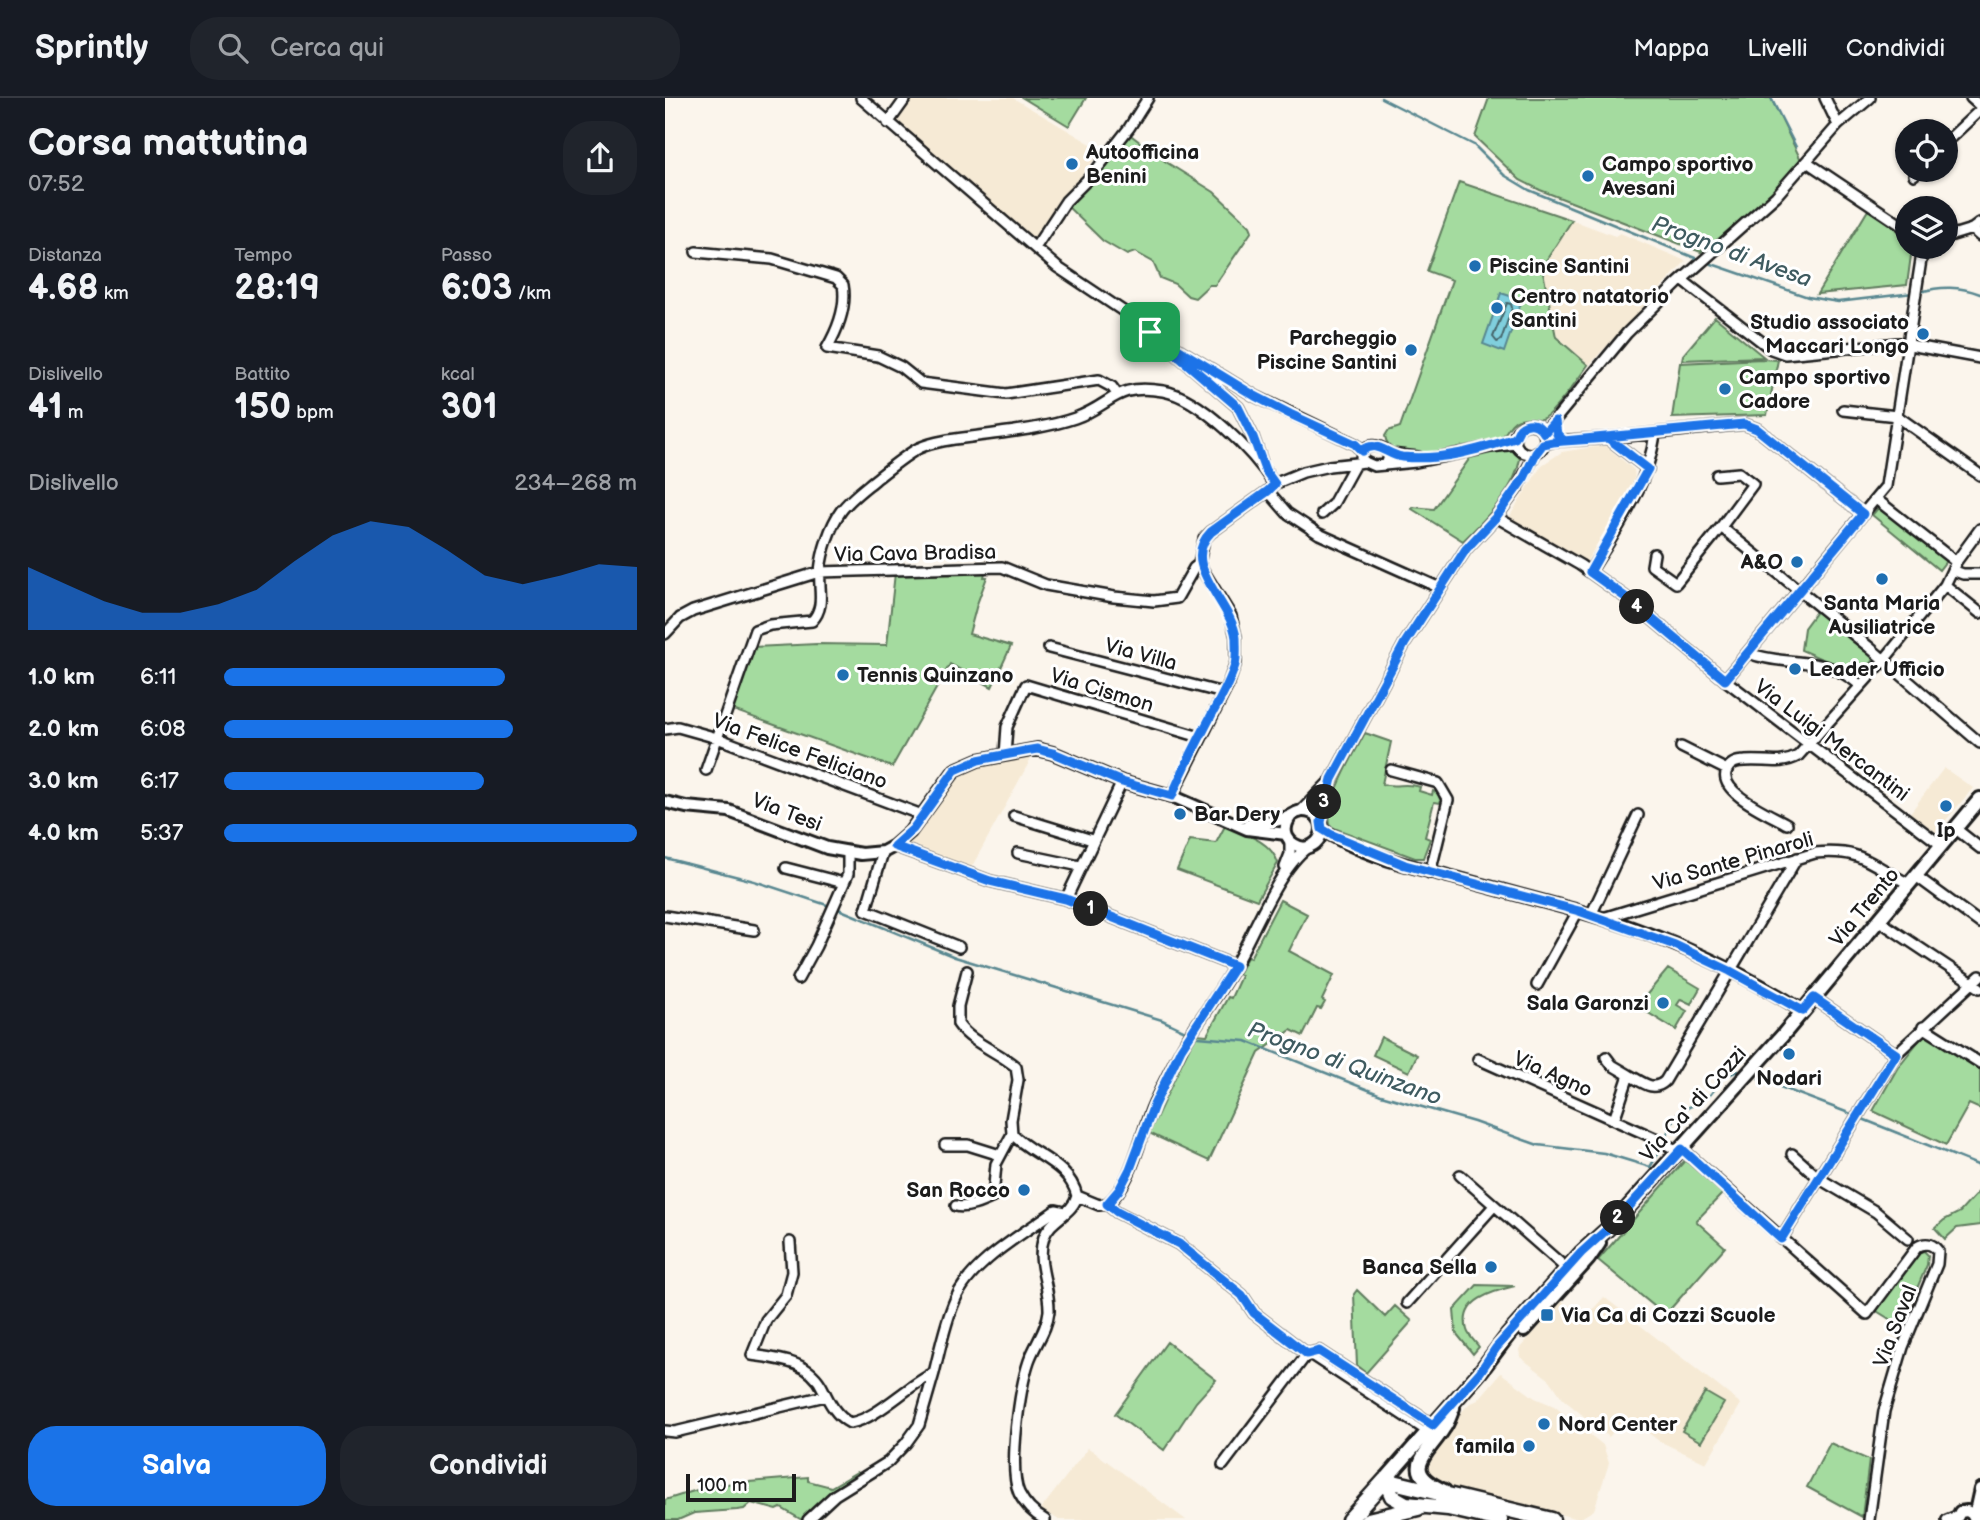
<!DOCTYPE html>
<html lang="it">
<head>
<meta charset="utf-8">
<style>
	body { margin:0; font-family:"Balsamiq Sans",sans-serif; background:#20242c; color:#f1f3f6; height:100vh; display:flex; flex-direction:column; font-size:26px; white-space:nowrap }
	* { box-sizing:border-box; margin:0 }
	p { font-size:23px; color:#9ea1a6 }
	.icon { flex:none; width:38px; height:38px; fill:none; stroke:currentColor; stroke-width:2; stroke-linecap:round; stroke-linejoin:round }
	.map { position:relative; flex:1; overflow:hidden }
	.details { display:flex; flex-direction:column; background:#171b24; width:665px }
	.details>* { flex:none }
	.controls { position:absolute; left:1230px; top:21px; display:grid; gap:14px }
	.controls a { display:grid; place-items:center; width:63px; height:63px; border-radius:50%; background:#171b24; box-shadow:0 2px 5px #0004; font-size:35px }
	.scale { position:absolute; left:21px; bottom:18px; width:110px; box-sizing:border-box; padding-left:7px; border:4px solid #1c1c1c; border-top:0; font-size:19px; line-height:24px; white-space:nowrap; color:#1c1c1c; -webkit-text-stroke:5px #fff; paint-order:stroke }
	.pin { position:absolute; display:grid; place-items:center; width:60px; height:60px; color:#fff; margin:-30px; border-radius:14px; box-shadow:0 4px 10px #0006 }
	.km { position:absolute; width:35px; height:35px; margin:-18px; border-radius:50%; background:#222; color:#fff; font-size:19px; line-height:35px; text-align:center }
	.round { display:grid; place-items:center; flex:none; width:74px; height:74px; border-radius:28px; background:#20242c }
	.headline { display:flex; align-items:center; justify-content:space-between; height:119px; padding:0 28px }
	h1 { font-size:38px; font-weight:700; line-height:52px }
	.stats { display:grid; grid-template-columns:repeat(3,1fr); gap:10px; height:119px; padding:7px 28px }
	.stats div { display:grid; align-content:center }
	.stats b { font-size:35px; font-weight:700 }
	.stats small { font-size:19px; font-weight:400 }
	.stats p { font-size:19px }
	.chart { height:196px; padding:14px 28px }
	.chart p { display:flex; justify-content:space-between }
	.chart svg { width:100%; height:126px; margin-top:7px; fill:#1a73e8; opacity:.7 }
	.action { display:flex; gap:14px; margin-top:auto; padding:14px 28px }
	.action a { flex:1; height:80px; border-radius:28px; background:#1a73e8; color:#fff; font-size:28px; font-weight:700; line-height:80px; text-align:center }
	.action a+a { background:#20242c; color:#f1f3f6 }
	ul { padding:0 28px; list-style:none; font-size:23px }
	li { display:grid; grid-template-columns:112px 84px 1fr; align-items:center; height:52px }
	li i { height:18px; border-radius:9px; background:#1a73e8 }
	header { display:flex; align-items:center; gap:42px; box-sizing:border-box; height:98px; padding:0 35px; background:#171b24; border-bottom:2px solid #363941 }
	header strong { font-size:33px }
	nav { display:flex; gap:38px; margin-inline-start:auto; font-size:24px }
	.search { width:490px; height:63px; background:#20242c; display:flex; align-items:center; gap:18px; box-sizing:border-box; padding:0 24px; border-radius:28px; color:#9ea1a6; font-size:26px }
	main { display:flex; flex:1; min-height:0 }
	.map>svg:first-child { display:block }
	.built { fill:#f6ead5 }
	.green { fill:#a4db9f; stroke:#607c5e; stroke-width:2 }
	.water { fill:#80cfdd; stroke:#588790; stroke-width:2 }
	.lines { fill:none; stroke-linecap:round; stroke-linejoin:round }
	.shore { stroke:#446469; stroke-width:2 }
	.stream { stroke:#588790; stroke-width:2.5 }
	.pedestrian-casing { stroke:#1c1c1c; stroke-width:11 }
	.minor-casing { stroke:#1c1c1c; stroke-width:14 }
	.tertiary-casing { stroke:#1c1c1c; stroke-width:16 }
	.secondary-casing { stroke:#1c1c1c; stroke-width:18 }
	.primary-casing { stroke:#1c1c1c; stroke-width:19 }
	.pedestrian { stroke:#fff; stroke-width:6 }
	.minor { stroke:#fff; stroke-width:9 }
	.tertiary { stroke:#fff; stroke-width:10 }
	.secondary { stroke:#fff; stroke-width:12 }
	.primary { stroke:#fff; stroke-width:14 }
	.route-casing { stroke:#fff; stroke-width:14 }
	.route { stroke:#1a73e8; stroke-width:9 }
	.poi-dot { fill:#1f6fb2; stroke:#fff; stroke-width:2.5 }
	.labels { text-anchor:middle; stroke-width:6; stroke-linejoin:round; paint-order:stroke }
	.poi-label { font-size:21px; font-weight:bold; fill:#1c1c1c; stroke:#fff; text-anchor:start }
	.street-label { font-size:21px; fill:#1c1c1c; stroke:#fff }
	.water-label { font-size:23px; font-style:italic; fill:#3f5b60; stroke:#fff }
</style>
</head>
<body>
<header>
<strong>Sprintly</strong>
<div class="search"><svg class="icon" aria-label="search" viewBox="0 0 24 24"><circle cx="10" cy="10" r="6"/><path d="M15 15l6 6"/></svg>Cerca qui</div>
<nav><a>Mappa</a><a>Livelli</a><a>Condividi</a></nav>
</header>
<main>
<section class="details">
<div class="headline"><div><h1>Corsa mattutina</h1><p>07:52</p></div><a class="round"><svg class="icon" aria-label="share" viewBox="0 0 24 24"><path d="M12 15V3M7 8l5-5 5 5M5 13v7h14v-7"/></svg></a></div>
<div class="stats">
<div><p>Distanza</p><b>4.68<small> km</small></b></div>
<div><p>Tempo</p><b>28:19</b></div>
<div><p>Passo</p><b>6:03<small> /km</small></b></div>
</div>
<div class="stats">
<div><p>Dislivello</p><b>41<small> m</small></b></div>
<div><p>Battito</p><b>150<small> bpm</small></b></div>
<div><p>kcal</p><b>301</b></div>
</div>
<div class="chart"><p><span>Dislivello</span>234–268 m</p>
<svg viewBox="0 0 160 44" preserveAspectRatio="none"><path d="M0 44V22L10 28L20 34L30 38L40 38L50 35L60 30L70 20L80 11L90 6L100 8L110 16L120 25L130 28L140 25L150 21L160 22V44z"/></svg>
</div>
<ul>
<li><b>1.0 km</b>6:11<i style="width:68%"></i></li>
<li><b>2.0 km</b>6:08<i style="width:70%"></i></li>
<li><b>3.0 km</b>6:17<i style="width:63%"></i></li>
<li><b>4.0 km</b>5:37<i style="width:100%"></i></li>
</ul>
<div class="action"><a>Salva</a><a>Condividi</a></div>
</section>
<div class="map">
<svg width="1315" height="1422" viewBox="0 0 1315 1422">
	<rect width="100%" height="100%" fill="#fbf5ec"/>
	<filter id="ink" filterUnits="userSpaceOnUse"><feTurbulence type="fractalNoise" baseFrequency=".0143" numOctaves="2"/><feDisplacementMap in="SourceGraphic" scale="14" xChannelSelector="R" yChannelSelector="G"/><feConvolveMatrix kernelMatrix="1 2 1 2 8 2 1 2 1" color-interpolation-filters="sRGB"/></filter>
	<g filter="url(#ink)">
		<path class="built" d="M245,0H348L436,52L368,141L232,22Z
			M907,122L950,138L955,135L1021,163L924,267L892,238L877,168Z
			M940,347L969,372L970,381L921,465L843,421L877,367L897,354Z
			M367,659L305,772L281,762L238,752L287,686L286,675L291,681L314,669L349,660Z
			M1279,670L1308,690L1271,734L1245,715Z
			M939,1199L1076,1306L1041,1365L994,1343L961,1318L944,1339L898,1301L885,1282L855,1259L854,1251L897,1203L919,1221Z
			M836,1275L870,1300L889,1308L938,1347L944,1365L929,1412L914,1421L785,1389L764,1376L761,1365L763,1350L804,1306L813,1302Z
			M423,1350L428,1353L521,1422H394L376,1411Z"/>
		<path class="green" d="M358,0H421L404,28Z
			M824,0H1106L1136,62L1108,94L1044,151L1042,148L1036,154L875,92L855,82L810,39Z
			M463,35L501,64L549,94L585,128L587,133L550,187H544L530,200L523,198L510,186L495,180L488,164L470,154L462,157L438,143L401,107Z
			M794,84L907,122L877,169L891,239L923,267C915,278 888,318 876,321C870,323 861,319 854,321C844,324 841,338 832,344C809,348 725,373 720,338L723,333L735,329L787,182L762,173Z
			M1203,112L1240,137L1242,149L1247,150L1242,187L1152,196Z
			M1050,219L1099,259L1017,262L1018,257Z
			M1097,261L1113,262L1102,317L1007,320L1015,265Z
			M848,350L855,361C850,393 820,421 798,443L747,411L748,409L769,411L805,360Z
			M1215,408L1281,463L1274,472L1207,417Z
			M230,475H320L319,479H322L312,506L304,536L346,548L327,589L285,566L227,669L65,611L88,549L152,546L222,547Z
			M1153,511L1211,559L1196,578L1136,552L1139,530Z
			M700,635L726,644L717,686C731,690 741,684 755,689L754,693L767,697L768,693L773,695L776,705L769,704L760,739L765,741L758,760H750L666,729C657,710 690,654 700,635Z
			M560,728C580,736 606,743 613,765L592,802L512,772L525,742L551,745Z
			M615,802L642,816L624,853L669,877L657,902L660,904L656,911L652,910L638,938L626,932L594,955L544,1063L484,1035L527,943L532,936L542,937L563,899L566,900L576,878L573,876L582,859L585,860Z
			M1003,871L1035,890L1026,906L1016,901L1012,907L1022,913L1011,932L972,908Z
			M1261,934L1315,968V1011L1304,1006L1281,1047L1208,1013L1233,969Z
			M716,939L752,957L744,974L708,957Z
			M1022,1060L1058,1095L1031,1123L1060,1149L1000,1217L933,1162Z
			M1315,1092V1127L1292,1130L1280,1141L1270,1130L1279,1122L1295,1114Z
			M1259,1153L1263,1157L1262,1167L1236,1228L1210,1212L1251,1155Z
			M812,1187L850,1188C829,1193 793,1202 802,1232C804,1239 811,1244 814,1249L808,1256L791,1235L789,1212Z
			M692,1192L720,1219L730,1208L747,1223L701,1275L692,1268L689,1196Z
			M502,1244L551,1282L531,1304L499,1352L450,1316Z
			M1040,1294L1059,1305L1036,1344L1017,1333Z
			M1165,1345L1204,1362L1197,1419L1142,1389Z
			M192,1374L201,1380L200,1385L189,1391L167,1393L148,1422H137L116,1410L112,1412L86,1405L79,1411L72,1412L29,1415L13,1422H0V1402L48,1387L143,1379V1383L166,1389Z"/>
		<path class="water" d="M836,195L857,202L839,254L818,246Z"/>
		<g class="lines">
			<path class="shore" d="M842,205L846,206L847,210L836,242L832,244L828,239Z"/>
			<path class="stream" d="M716,0L809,47L839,77L864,92L1035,162
				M1106,0L1131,49
				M1041,164L1143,199L1173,204L1248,195
				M1255,194C1276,188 1294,188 1315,196
				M0,760L89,783L165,808
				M171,810L290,859L497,922L533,939L581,943L716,997L809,1024L873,1047L939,1055L985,1069L998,1048
				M1094,981L1189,1017
				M1195,1020L1315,1068
				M1000,1042C1012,1007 1013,1017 1040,1001C1049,996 1051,986 1058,980C1062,977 1068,975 1073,973"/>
			<defs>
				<path id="pedestrian" d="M642,1256L761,1334"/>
				<path id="minor" d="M196,0L392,169L461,215L485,234L590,298L690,346L697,353
					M1160,0L1173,27
					M1306,0L1315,8
					M223,25L241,0
					M1281,44L1315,12
					M1142,64L1242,131
					M1249,77L1253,72
					M1307,131L1315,138
					M1281,139L1307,131L1315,125
					M370,150L401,103L428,76L464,30L483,0
					M31,154L107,161L171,180L178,187C182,209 173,231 162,250L213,258L236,269L256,285L341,296L434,282L447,289L452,296
					M1017,182L1106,251L1120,256L1234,245L1315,260
					M502,248L573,309L588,339L596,362
					M1178,312L1232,318L1315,377
					M850 341a15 15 0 1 1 30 0a15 15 0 1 1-30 0Z
					M879,335L962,235L1012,186L1111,98L1173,27L1205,0
					M943,340L983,371
					M879,346L889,343L943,340L1079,326L1092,331L1198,416
					M725,356L753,359
					M700,364L696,360L697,353C706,344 717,348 725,356L721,367
					M1052,377L1074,375L1088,386L1056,429L1204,549L1315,645
					M603,393L622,415L654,436L775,490
					M1211,401L1291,464
					M657,416L668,406L690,366
					M831,419L915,467L963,501L1060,582L1276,747
					M989,456L987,468L1011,485L1056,429
					M1287,472L1298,476H1315
					M925,474C952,431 984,386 990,335
					M1280,487L1315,515
					M0,536L15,520L28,513L154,474L337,469L381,487L449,499L489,503L512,500L529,470L534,466
					M384,550L558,595
					M1083,555C1124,570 1160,555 1196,588
					M1060,582L1221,388L1258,149
					M0,631L13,629L52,640L257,717
					M1016,649L1062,672
					M340,657L342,629L361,587L535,639
					M41,672L90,532L105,527L147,523C161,508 153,491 155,473C157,454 165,428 176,413C185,401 199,391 211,381C224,371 239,358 254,350C270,343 289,341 306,339C340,334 378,331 410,320C449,306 449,285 498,293C535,299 589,355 609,386
					M726,672L773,685L783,702L765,775
					M507,698L563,587L571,564V539L566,518L534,466L539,441L546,434L603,393L609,386L638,374L664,368L700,364L709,368L751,364L825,349L851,346
					M635,714L663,685
					M349,718L427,742
					M656,724L667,681L740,545L801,451L831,419L853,389L871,354
					M1122,726C1107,717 1051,694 1062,672C1066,664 1073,663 1080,663C1100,661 1115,668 1133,658L1219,562L1280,487L1291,464L1315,431
					M1291,731L1315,750
					M229,748L325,783L401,801L570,868
					M218,754L201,812L294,849
					M353,755L415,768
					M620,769L625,756V743
					M121,770L179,785
					M1251,778L1315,825
					M401,801L457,684
					M926,817L973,717
					M0,818L89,832
					M938,820L1150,755C1198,751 1203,765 1244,786
					M1213,822L1315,890
					M133,881L151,848L183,776V754
					M872,887L913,813
					M1149,900L1231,956
					M1258,929L1315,965
					M941,959L947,967L964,977L949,1022
					M813,961L994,1042L1014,1054
					M964,977C976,983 988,995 1000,983L1132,760
					M347,1036C368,1058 404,1065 412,1098C408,1116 385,1121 379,1139C370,1165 385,1187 384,1213C382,1232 370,1246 364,1263C355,1289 343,1370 354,1395C360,1407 369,1416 380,1422
					M280,1047H303L335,1057
					M1017,1051L1202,1216L1252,1149C1260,1144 1267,1145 1273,1153L1272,1166L1238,1249L1219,1313L1204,1422
					M1127,1056L1155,1081L1211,1114L1243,1141
					M795,1077L902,1171
					M412,1098L434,1107L442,1106L452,1114L514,1146L577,1197L589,1215L642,1256
					M442,1106C469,1084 475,1035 489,1005C499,985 509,963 521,943C537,917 556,894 570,867C589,834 613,771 643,749
					M291,1108C302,1111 317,1104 328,1099L331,1066L347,1036L346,1022L353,982L351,969C333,953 307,946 293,926V908L302,873
					M1116,1141L1231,956L1315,878
					M125,1144L127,1174L121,1197L101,1222L87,1257C114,1261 145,1263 158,1291C164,1304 171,1318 185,1325C212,1321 241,1288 269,1275C275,1251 280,1225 290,1202C306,1164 358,1136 391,1112L400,1114
					M742,1205L829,1108
					M642,1256L654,1253L768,1327
					M0,1333L10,1334L160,1298
					M558,1367L642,1256
					M143,1422L170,1397L223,1364L241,1345L254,1327L269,1275
					M1282,1422L1292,1418"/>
				<path id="tertiary" d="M0,704L21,709L64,713L162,750L196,756L218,754L229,748L245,734L290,672L313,662L372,651L388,655L457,684L507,698L582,731L621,736
					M583,726C597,726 610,724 623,719C628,717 632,713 638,713C662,713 664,745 640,750C622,747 615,733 626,718
					M657,731C696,758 746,768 791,780C831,791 870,801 910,812C989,834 1069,869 1138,913
					M1309,1418L1315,1391
					M1291,1422L1295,1414L1302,1413L1307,1416L1310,1422"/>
				<path id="secondary" d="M859,1232L923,1161L934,1145
					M720,1382L815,1274L843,1237L916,1155L949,1125L1117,938L1315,701
					M779,1393C734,1372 762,1357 778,1331C783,1325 785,1317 788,1310"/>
				<path id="primary" d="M720,1382L887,1422
					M720,1382L727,1398L741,1406L783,1410L835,1422
					M684,1422L720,1382
					M703,1422L753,1410"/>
			</defs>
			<use href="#pedestrian" class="pedestrian-casing"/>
			<use href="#minor" class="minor-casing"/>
			<use href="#tertiary" class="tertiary-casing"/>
			<use href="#secondary" class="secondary-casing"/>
			<use href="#primary" class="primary-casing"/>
			<use href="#pedestrian" class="pedestrian"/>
			<use href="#minor" class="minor"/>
			<use href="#tertiary" class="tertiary"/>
			<use href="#secondary" class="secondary"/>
			<use href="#primary" class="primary"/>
		</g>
	</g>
	<g class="lines" filter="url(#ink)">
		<defs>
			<path id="route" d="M485,234L573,309L588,339L600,372L610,386L603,393L546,434C513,467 567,504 571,540C571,548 572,559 570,567C565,584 556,600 547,616C533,643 518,670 507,698L457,684L388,655L372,651L360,653L313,662L290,672L248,731L229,748L325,783L401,801L570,868L516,951L489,1007L465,1071L454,1092L442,1106L452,1114L514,1146L577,1197L589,1215L642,1256L654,1253L768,1327L815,1274L831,1250L916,1155L949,1125L1017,1051L1116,1141L1231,956L1149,900L1138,913L1065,873L1010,847L914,813L740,767L667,737L657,731L656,724L667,681L740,545L801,451L831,419L859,380L871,355L878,346L888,344L1079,326L1092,331L1198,416L1060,582L963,501L925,474L983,371L943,340L899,343L892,336L890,323L879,335C873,325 864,323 855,330L850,340C813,352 776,363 737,359C721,357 712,341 697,353L690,346L625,316L590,298L485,234"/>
		</defs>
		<use href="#route" class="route-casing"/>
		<use href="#route" class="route"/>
	</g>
	<g class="poi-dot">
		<circle cx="407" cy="66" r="7"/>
		<circle cx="923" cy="78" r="7"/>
		<circle cx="810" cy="168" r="7"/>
		<circle cx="832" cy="210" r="7"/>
		<circle cx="1258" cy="236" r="7"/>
		<circle cx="746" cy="252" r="7"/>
		<circle cx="1060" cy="291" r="7"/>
		<circle cx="1132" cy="464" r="7"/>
		<circle cx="1217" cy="481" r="7"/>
		<circle cx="1130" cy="571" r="7"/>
		<circle cx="178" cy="577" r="7"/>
		<circle cx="1281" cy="708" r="7"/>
		<circle cx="515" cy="716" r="7"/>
		<circle cx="998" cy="905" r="7"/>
		<circle cx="1124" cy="956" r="7"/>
		<circle cx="359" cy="1092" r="7"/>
		<circle cx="826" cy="1169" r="7"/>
		<rect x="875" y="1210" width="14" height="14" rx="3.5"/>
		<circle cx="879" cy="1326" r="7"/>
		<circle cx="864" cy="1348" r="7"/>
	</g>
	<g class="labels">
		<g class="poi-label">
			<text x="421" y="61">Autoofficina<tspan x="421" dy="24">Benini</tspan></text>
			<text x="937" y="73">Campo sportivo<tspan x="937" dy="24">Avesani</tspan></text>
			<text x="824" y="175">Piscine Santini</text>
			<text x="846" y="205">Centro natatorio<tspan x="846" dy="24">Santini</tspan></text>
			<text x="1244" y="231" text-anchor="end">Studio associato<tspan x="1244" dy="24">Maccari Longo</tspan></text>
			<text x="732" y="247" text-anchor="end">Parcheggio<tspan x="732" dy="24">Piscine Santini</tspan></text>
			<text x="1074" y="286">Campo sportivo<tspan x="1074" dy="24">Cadore</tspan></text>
			<text x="1118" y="471" text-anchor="end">A&amp;O</text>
			<text x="1217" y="512" text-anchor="middle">Santa Maria<tspan x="1217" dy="24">Ausiliatrice</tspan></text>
			<text x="1144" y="578">Leader Ufficio</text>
			<text x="192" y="584">Tennis Quinzano</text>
			<text x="529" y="723">Bar Dery</text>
			<text x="1281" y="739" text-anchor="middle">Ip</text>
			<text x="984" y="912" text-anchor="end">Sala Garonzi</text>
			<text x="1124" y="987" text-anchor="middle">Nodari</text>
			<text x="345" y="1099" text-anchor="end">San Rocco</text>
			<text x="812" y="1176" text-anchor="end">Banca Sella</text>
			<text x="896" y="1224">Via Ca di Cozzi Scuole</text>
			<text x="893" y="1333">Nord Center</text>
			<text x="850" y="1355" text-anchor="end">famila</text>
		</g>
		<g class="street-label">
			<text transform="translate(250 455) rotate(-1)" y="7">Via Cava Bradisa</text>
			<text transform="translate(476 556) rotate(15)" y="7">Via Villa</text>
			<text transform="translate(437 592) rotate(17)" y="7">Via Cismon</text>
			<text transform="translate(1167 642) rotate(37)" y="7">Via Luigi Mercantini</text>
			<text transform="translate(135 653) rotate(20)" y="7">Via Felice Feliciano</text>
			<text transform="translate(122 714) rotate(21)" y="7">Via Tesi</text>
			<text transform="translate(1068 763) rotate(-16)" y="7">Via Sante Pinaroli</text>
			<text transform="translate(1199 809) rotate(-50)" y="7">Via Trento</text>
			<text transform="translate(888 976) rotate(24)" y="7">Via Agno</text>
			<text transform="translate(1028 1006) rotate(-48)" y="7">Via Ca' di Cozzi</text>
			<text transform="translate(1230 1228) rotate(-69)" y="7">Via Saval</text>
		</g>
		<g class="water-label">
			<text transform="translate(1067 153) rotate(20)" y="8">Progno di Avesa</text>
			<text transform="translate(680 965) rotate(20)" y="8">Progno di Quinzano</text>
		</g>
	</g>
</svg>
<div class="controls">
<a><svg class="icon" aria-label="locate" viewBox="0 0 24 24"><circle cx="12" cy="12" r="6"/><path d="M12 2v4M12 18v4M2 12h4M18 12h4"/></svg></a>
<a><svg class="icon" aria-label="layers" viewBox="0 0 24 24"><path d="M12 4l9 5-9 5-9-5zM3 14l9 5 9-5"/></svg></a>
</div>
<div class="scale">100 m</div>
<div class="pin" style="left:485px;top:234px;background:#1e9e55"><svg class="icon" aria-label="arrive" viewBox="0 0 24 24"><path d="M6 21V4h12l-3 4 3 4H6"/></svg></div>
<b class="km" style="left:426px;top:811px">1</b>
<b class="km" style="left:953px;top:1120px">2</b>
<b class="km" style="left:659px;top:704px">3</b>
<b class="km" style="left:972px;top:509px">4</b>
</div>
</main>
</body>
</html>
